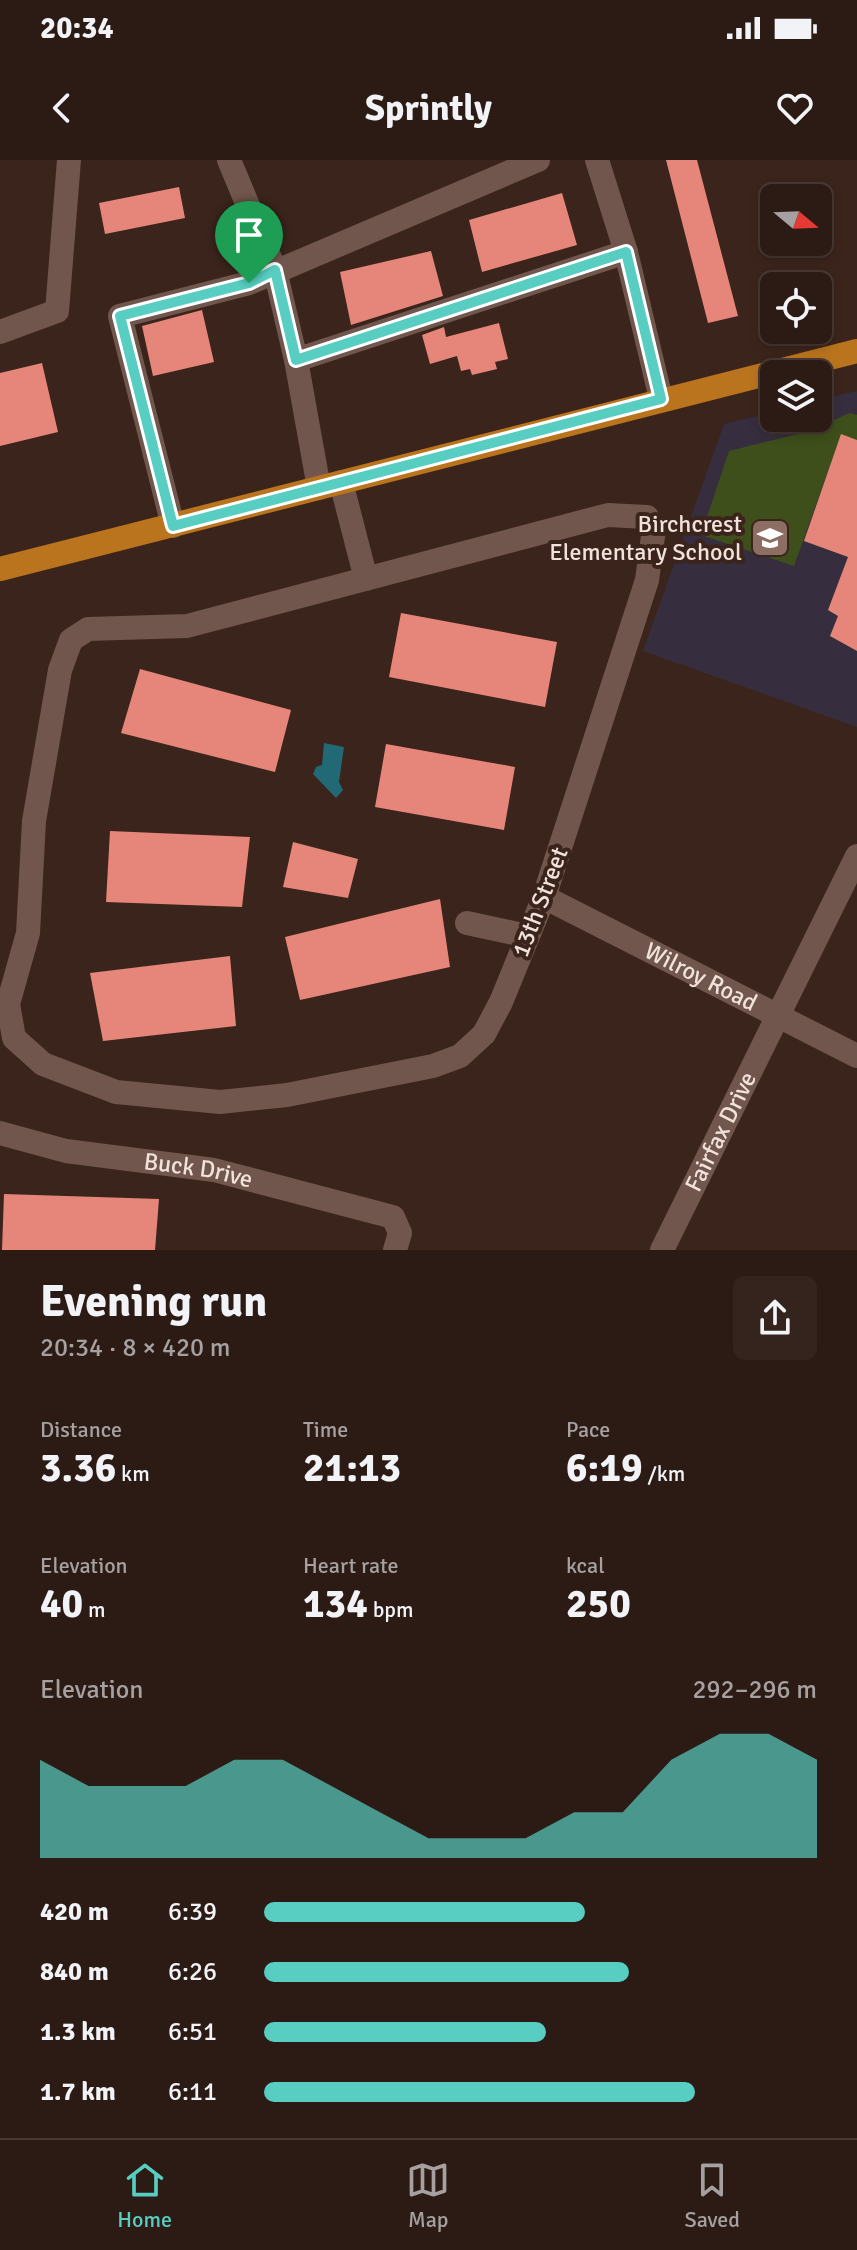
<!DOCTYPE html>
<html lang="en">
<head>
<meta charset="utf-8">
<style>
	body { margin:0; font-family:Signika,sans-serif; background:#34241d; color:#f1f3f6; height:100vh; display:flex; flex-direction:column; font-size:30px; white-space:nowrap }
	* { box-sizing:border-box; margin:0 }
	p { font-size:26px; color:#a6a1a0 }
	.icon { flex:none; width:44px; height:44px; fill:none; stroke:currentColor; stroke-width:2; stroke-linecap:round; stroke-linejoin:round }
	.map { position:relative; height:1090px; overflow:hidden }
	.drawer { display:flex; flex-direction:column; background:#2c1b14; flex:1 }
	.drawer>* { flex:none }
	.needle { width:52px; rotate:109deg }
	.buttons { position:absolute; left:760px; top:24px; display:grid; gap:16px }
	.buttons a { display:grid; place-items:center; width:72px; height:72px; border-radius:12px; background:#2c1b14; box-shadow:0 4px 12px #0003,0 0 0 2px #483934; font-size:40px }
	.pin { position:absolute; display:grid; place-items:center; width:68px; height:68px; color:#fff; margin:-82px -34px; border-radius:50% 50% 50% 0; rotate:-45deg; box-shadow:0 0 8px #0007 }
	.pin .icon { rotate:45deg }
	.round { display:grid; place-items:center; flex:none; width:84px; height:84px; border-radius:12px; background:#34241d }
	.head { display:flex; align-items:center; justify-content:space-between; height:136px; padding:0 40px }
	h1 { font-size:44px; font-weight:700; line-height:60px }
	.metrics { display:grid; grid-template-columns:repeat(3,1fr); gap:12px; height:136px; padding:8px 40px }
	.metrics div { display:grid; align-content:center }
	.metrics b { font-size:40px; font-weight:700 }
	.metrics small { font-size:22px; font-weight:400 }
	.metrics p { font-size:22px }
	.chart { height:224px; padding:16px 40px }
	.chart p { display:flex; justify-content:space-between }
	.chart svg { width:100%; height:144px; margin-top:8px; fill:#57cec1; opacity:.7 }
	ul { padding:0 40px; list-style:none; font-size:26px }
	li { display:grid; grid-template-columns:128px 96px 1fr; align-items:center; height:60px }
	li i { height:20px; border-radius:10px; background:#57cec1 }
	.status { display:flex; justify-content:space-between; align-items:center; height:56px; padding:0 40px; background:#2c1b14; direction:ltr }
	.status svg { height:22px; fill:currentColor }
	header { display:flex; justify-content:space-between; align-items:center; height:104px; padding:0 40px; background:#2c1b14; font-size:36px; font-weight:700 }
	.menu { display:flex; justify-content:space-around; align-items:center; height:112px; border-top:2px solid #483934; background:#2c1b14; font-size:22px; color:#a6a1a0 }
	.menu a { display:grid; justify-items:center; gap:4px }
	.menu .active { color:#57cec1 }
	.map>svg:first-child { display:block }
	.education { fill:#362e3e }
	.green { fill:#3e4f1b }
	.water { fill:#216a75 }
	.building { fill:#e6867a }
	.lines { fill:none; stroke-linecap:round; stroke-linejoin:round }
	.minor { stroke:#70564c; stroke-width:24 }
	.major { stroke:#ba741e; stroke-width:24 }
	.route-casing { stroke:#fff; stroke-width:16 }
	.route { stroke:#57cec1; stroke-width:10 }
	.labels { text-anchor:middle; stroke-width:8; stroke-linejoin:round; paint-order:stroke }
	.poi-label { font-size:24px; fill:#f2e2dc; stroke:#3b241b; text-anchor:end }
	.street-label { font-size:24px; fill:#f2e2dc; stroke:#3b241b }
</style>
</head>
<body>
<div class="status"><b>20:34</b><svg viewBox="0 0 49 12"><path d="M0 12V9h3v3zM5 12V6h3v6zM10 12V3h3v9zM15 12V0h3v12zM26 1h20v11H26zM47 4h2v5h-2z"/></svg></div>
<header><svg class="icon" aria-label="back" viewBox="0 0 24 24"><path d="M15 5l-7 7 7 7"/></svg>Sprintly<svg class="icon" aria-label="heart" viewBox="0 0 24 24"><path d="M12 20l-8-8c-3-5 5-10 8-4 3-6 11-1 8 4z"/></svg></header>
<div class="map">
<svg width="857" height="1090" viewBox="0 0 857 1090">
	<rect width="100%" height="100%" fill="#3b241b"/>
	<path class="education" d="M857,231V567L643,491L724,264L774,252V258H818V240Z"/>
	<path class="green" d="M850,253L857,255V280L841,275L794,406L701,375L729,291L806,272Z"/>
	<path class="water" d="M324,583L344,587L339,622L343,630L336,638L313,614L316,607L322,605Z"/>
	<path class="building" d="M666,0H697L738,156L708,163Z
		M179,27L185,58L105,74L99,43Z
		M562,33L577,85L482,112L469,60Z
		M431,91L443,136L351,165L340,112Z
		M202,150L214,202L153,216L142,166Z
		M499,163L508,199L495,202L497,209L472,215L470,209L461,211L457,196L430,204L422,175L444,167L446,177Z
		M42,203L58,272L0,286V213Z
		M841,274L857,280V491L830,476L838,456L828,450L848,397L804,381Z
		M401,453L557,482L545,547L389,517Z
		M140,509L291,550L275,612L121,573Z
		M386,584L515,607L504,670L375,647Z
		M110,671L250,677L242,747L106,742Z
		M293,682L358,699L348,738L283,727Z
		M440,739L450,807L300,840L285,777Z
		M230,796L236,866L103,881L90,813Z
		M4,1034L159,1039L155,1090H2Z"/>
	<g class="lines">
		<g class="minor">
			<path d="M229,0L275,110L296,200L319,328"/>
			<path d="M597,0L626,92L661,239"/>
			<path d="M0,172L57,151L69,0"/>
			<path d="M296,200L626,92"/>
			<path d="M341,322L366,419"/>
			<path d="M608,355L647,357L654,369L647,420L544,737L501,842L484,874L460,896L433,906L287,935L220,942L116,932L43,904L14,878L8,844L28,773L34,661L60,510L71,480L88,469L187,466Z"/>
			<path d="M173,366L120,156L249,123L538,0"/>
			<path id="s1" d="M544,737L857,896"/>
			<path d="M467,763L528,776"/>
			<path id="s2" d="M0,973L66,991L214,1010L393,1057L400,1073L395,1090"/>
			<path id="s3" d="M662,1090L857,696"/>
		</g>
		<path class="major" d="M0,409L857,191"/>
	</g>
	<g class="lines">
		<defs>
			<path id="route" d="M626,92L661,239L173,366L120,156L249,123L275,110L296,200Z"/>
		</defs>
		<use href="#route" class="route-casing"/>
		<use href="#route" class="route"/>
	</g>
	<defs>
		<symbol id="school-square" viewBox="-11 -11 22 22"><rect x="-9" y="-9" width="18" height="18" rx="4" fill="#8d6e63" stroke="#3b241b"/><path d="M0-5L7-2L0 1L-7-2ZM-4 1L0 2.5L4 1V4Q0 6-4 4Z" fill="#fff"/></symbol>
	</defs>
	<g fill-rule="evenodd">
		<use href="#school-square" x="748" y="356" width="44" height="44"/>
	</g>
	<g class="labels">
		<g class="poi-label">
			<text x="742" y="372">Birchcrest<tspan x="742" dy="28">Elementary School</tspan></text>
		</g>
		<g class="street-label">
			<text transform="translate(540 742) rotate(-69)" y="8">13th Street</text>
			<text dy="8" stroke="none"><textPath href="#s1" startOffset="176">Wilroy Road</textPath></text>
			<text dy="8" stroke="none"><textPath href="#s3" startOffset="132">Fairfax Drive</textPath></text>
			<text dy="8" stroke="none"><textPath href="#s2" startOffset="202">Buck Drive</textPath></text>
		</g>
	</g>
</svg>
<div class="buttons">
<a><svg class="needle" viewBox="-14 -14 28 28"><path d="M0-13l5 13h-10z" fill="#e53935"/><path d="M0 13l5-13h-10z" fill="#a6a1a0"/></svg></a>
<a><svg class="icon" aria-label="locate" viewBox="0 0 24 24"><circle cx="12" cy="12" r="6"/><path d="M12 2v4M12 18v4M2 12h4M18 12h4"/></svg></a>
<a><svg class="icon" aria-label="layers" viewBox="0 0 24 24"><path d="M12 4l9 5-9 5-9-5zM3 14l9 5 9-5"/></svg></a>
</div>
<div class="pin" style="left:249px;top:123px;background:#1e9e55"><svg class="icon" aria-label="arrive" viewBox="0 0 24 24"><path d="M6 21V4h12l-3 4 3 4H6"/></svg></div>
</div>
<section class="drawer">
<div class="head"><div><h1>Evening run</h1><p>20:34 · 8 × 420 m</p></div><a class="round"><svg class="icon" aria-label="share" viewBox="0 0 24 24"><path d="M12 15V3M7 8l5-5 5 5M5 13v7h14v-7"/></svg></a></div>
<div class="metrics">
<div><p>Distance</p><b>3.36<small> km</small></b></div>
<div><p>Time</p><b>21:13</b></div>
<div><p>Pace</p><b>6:19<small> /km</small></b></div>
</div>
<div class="metrics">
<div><p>Elevation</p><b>40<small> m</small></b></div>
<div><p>Heart rate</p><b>134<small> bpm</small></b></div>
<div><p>kcal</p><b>250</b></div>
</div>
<div class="chart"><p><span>Elevation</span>292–296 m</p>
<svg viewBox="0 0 160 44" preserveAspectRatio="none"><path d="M0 44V14L10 22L20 22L30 22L40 14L50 14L60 22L70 30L80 38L90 38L100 38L110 30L120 30L130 14L140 6L150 6L160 14V44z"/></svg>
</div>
<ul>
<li><b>420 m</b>6:39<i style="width:58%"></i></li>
<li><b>840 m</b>6:26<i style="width:66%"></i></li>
<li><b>1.3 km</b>6:51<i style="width:51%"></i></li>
<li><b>1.7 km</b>6:11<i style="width:78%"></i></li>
</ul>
</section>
<nav class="menu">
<a class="active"><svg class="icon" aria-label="home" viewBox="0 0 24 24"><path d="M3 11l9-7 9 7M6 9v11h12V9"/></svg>Home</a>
<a><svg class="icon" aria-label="map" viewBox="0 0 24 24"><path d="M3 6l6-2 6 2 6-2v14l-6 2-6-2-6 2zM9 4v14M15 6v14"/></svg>Map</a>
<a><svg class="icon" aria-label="saved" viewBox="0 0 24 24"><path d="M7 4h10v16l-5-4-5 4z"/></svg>Saved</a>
</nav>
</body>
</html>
